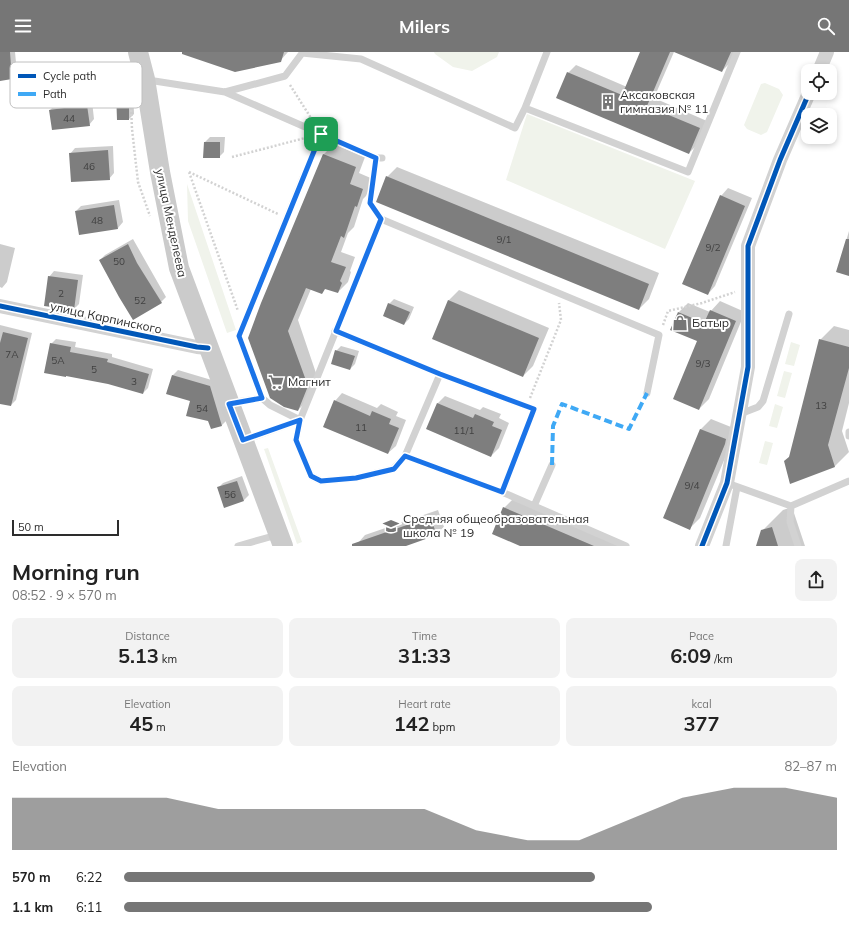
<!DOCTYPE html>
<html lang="en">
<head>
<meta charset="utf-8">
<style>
	body { margin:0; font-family:Mulish,sans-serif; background:#f2f2f2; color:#222; height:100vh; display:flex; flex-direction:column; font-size:15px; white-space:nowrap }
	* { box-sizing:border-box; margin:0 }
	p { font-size:13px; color:#767676 }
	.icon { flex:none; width:22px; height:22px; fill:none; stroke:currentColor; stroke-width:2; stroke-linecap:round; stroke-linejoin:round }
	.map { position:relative; height:494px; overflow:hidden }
	.details { display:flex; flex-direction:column; background:#fff; flex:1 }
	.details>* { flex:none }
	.fabs { position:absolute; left:801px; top:12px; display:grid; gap:8px }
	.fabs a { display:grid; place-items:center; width:36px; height:36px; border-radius:8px; background:#fff; box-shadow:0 2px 6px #0003; font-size:20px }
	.scale { position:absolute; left:12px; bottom:10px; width:107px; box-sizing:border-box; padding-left:4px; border:2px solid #2d2d2d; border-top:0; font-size:11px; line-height:14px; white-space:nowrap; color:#2d2d2d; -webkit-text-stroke:3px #fff; paint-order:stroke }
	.pin { position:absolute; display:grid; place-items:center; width:34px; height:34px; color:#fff; margin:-17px; border-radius:8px; box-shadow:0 2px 6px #0006 }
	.round { display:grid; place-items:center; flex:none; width:42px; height:42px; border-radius:8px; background:#f2f2f2 }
	.headline { display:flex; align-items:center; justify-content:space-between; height:68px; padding:0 12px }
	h1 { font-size:22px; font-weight:700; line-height:30px }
	.figures { display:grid; grid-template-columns:repeat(3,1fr); gap:6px; height:68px; padding:4px 12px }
	.figures div { display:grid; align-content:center; border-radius:8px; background:#f2f2f2; text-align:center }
	.figures b { font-size:20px; font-weight:700 }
	.figures small { font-size:11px; font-weight:400 }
	.figures p { font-size:11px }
	.chart { height:112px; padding:8px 12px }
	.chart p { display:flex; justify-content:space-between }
	.chart svg { width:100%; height:72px; margin-top:4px; fill:#767676; opacity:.7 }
	ul { padding:0 12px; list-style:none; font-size:13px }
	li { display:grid; grid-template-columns:64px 48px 1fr; align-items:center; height:30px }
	li i { height:10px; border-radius:5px; background:#767676 }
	header { display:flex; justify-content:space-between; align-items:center; height:52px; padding:0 12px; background:#767676; color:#fff; font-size:18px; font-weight:700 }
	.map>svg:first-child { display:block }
	.green { fill:#f0f3eb }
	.shadow { fill:#0003 }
	.building { fill:#7e7e7e }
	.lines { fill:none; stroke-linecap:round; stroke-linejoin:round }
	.path { stroke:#d2d2d2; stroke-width:2.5; stroke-dasharray:2 2; stroke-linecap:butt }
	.service { stroke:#d2d2d2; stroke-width:7 }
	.minor { stroke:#d2d2d2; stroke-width:14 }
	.secondary { stroke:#cbcbcb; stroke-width:20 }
	.quiet { stroke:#3fa9f5; stroke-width:4; stroke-dasharray:8 4; stroke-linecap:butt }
	.cycleway-casing { stroke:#fff; stroke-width:8 }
	.cycleway { stroke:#0057b8; stroke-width:5 }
	.route-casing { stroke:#fff; stroke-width:8 }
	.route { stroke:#1a73e8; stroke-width:5 }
	.labels { text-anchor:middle; stroke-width:4; stroke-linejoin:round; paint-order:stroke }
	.number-label { font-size:10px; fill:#414141 }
	.poi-label { font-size:12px; fill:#2d2d2d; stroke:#fff; text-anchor:start }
	.street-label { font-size:12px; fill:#2d2d2d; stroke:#fff }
	.key { fill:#fff; stroke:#c0c0c0; stroke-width:1 }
	.key-label { font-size:11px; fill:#2d2d2d }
</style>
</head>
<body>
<header><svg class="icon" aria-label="menu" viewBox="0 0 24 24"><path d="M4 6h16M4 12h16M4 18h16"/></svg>Milers<svg class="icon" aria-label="search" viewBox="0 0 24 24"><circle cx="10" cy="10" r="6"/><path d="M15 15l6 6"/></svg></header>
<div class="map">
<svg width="849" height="494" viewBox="0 0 849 494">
	<rect width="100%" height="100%" fill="#fff"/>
	<path class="green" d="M434,0H499L497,5L472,19L453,15L435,2Z
		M765,31L779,37L783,43L767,80L761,83L747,77L744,73L761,32Z
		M527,62L695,129L665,197L506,128Z
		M187,132L236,278L227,281L188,169Z
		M791,290L800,293L794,314L785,312Z
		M784,319L792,321L785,346L777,344Z
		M775,352L783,355L777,376L769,374Z
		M765,389L773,391L767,413L759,411Z
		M268,396L302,490L297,492L264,397Z"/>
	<path class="shadow" d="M0,0H15L17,21L12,26L0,28Z
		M195,0H288L280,9Z
		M641,0H674L654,46L707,69L697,93L689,101L568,21L576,13L627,35Z
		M677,0H735L730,11L722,19Z
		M122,34H133L134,62L129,67H118L117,39Z
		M92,49L94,67L89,73L50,58L55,53Z
		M210,85H225L224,100L219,105L205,90Z
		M334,92L365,105L359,121L373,127L366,144L363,147L354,175L348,181L341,200L355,205L350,219L351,220L348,230L338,240L326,236L311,237L298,268L317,324L308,348L298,358L262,252L324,102Z
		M113,94L114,121L109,127L70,102L75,96Z
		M397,115L659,221L649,247L639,257L387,125Z
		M728,136L752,146L715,234L708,242L721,144Z
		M119,148L123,170L118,176L76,159L81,154Z
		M849,179V223L837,220Z
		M133,187L166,245L161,250L100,208L105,203Z
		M0,192L15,196L7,230L2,236L0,235Z
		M54,219L83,223L79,252L74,257L45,253L49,225Z
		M459,238L549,276L533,314L523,324L448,249Z
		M394,247L414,255L409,267L404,272L389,252Z
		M720,249L745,260L709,347L699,357L698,288L679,260L688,251L710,260Z
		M0,273L32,281L16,348L11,353L0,351Z
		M834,274L849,278V351L842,379L849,400L835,414L790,431L785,409L791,403L820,288Z
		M56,287L76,290L75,295L112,302V305L153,317L148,336L143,341L51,292Z
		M341,294L359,299L355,312L350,317L336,299Z
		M178,318L215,329L227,368L222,373L212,376L209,368L191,348L167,341L173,323Z
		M342,341L377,356L381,352L398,360L396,364L406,368L396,394L388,401L335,349Z
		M445,344L480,358L483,355L501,362L499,366L509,371L499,396L491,404L437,352Z
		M711,367L736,377L735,382L700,466L689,477L664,466L701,377Z
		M242,424L249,443L244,448L218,436L223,431Z
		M514,446L628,494H522L504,456Z
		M792,455L805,494H757L762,479L783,458Z
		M438,458L444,475L436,482L403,494H359L358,491L365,483Z"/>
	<path class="building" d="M0,0H10L12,27L0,29Z
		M182,0H284L281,10L235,20L182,2Z
		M640,0H670L647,54L700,76L689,102L556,46L567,20L622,43Z
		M674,0H731L722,20Z
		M129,38V68H117L116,39Z
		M87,53L90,74L52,78L49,58Z
		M204,90H220V106H203Z
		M108,98L110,128L71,130L69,101Z
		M323,102L356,115L350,132L363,137L357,155L355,154L344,186L341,184L331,210L346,215L340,229L342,231L338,241L325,237L322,242L306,236L288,279L308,334L298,359L284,355L270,346L248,286L261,251Z
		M386,124L649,232L639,258L376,150Z
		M720,143L745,154L708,243L682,232Z
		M114,153L118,177L79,183L75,159Z
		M846,187H849V224L836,220Z
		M128,192L137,211L162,251L133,268L119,245L99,208Z
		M48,224L78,228L74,258L44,254Z
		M448,248L539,286L523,325L432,287Z
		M388,251L410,260L404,273L383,264Z
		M710,258L736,269L699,358L673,347L697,289L670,278L678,260L704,271Z
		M3,280L28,286L11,354L0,352V291Z
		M819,287L849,295V316L828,393L835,415L790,432L784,409L789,405Z
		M50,291L71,295L70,300L108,307L107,310L149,322L143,342L108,332L66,324V325L44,321Z
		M335,298L355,304L350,318L331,312Z
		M172,323L210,334L222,374L211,377L208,369L186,364L190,349L166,342Z
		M334,348L370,364L372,359L391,367L389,372L399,376L388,402L323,375Z
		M437,351L473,366L475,362L494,370L492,374L502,378L491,405L426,377Z
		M700,377L726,387L725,392L690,478L663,466Z
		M237,429L244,449L224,456L217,435Z
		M503,455L594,494H520L492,482Z
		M430,465L437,483L406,494H352V492Z
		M772,475L778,494H756L761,478Z"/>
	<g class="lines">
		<path class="path" d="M290,33L311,66
			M131,54L132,77L138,130L150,164
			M232,105L305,86
			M308,115L318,90
			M374,115L370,151L376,159
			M189,120L238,259
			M189,120L278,162
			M663,273L668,259L702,251L735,240
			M530,346L561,268L559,251"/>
		<path class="service" d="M302,1L361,7L515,76L525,56L547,0
			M148,28L225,40L285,24L303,0
			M225,40L376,106H382
			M525,56L688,120L737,0
			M304,123L239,284L262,346L270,353L300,368L296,388L311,424L321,429L356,426L393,417L405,404L502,440L626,494
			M335,279L440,322L534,357L502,440
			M230,351L262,346
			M740,362L758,355L763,349L789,262
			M849,380V384
			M245,388L300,368L381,167L659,283L647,341
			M405,404L440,322
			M727,431L791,454L849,429
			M534,454L552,413
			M791,454L790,470L798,494
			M238,494L277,483
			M726,494L737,435"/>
		<path class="minor" d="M819,19L827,0
			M0,254L197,295L208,296
			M702,494L727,431L748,315V194L780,108L809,41"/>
		<path class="secondary" d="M138,0L145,27L160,120L179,216L283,494"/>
		<path class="quiet" d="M552,413L553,374L562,352L629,377L647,341"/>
		<defs>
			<path id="cycleway" d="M0,254L197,295L208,296
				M702,494L727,431L748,315V194L780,108L809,41"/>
		</defs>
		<use href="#cycleway" class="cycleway-casing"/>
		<use href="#cycleway" class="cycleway"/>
	</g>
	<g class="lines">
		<defs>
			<path id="route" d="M321,82L376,106L370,151L381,167L336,279L440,322L534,357L502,440L405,404L394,417L356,426L321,429L311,424L296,388L300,368L243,388L229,352L262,346L239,284Z"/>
		</defs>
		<use href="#route" class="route-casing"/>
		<use href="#route" class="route"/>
	</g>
	<defs>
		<symbol id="building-bare" viewBox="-9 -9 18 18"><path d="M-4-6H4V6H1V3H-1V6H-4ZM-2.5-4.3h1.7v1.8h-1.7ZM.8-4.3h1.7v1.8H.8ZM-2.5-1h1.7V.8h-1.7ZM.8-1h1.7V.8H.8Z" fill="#767676" stroke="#fff" stroke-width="2.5" paint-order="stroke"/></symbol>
		<symbol id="shop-bare" viewBox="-9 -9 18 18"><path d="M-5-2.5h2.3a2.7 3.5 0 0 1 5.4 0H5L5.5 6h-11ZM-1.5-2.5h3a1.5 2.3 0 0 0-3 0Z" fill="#767676" stroke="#fff" stroke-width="2.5" paint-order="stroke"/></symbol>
		<symbol id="supermarket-bare" viewBox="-9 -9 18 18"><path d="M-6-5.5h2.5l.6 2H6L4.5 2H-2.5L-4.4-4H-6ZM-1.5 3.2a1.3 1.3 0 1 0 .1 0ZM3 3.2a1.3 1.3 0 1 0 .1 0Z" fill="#767676" stroke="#fff" stroke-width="2.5" paint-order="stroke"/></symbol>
		<symbol id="school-bare" viewBox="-9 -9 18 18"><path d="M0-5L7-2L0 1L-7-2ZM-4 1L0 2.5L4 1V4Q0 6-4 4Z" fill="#767676" stroke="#fff" stroke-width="2.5" paint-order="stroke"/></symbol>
	</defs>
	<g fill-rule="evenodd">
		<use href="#building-bare" x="597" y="39" width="22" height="22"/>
		<use href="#shop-bare" x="669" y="260" width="22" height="22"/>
		<use href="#supermarket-bare" x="265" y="319" width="22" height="22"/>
		<use href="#school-bare" x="380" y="463" width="22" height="22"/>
	</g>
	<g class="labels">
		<g class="number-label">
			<text x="69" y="70">44</text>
			<text x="89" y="118">46</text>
			<text x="97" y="172">48</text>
			<text x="504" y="191">9/1</text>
			<text x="713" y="199">9/2</text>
			<text x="119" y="213">50</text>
			<text x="61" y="245">2</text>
			<text x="140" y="252">52</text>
			<text x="12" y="306">7А</text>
			<text x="58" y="312">5А</text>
			<text x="703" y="315">9/3</text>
			<text x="94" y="321">5</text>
			<text x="134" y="333">3</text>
			<text x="821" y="357">13</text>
			<text x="202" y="360">54</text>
			<text x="361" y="379">11</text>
			<text x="464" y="382">11/1</text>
			<text x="692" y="437">9/4</text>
			<text x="230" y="446">56</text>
		</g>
		<g class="poi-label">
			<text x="620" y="47">Аксаковская<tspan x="620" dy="14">гимназия № 11</tspan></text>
			<text x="692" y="275">Батыр</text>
			<text x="288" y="334">Магнит</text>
			<text x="403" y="471">Средняя общеобразовательная<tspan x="403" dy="14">школа № 19</tspan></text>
		</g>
		<g class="street-label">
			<text transform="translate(171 171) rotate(78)" y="4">улица Менделеева</text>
			<text transform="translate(106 266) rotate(12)" y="4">улица Карпинского</text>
		</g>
	</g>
	<rect x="10" y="10" width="132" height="46" rx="6" class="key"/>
	<rect x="18" y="22" width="18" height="4" fill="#0057b8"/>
	<rect x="18" y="40" width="18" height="4" fill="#3fa9f5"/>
	<g class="key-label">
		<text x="43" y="28">Cycle path</text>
		<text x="43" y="46">Path</text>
	</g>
</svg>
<div class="fabs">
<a><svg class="icon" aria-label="locate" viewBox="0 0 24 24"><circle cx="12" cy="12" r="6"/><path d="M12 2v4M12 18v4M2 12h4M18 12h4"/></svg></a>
<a><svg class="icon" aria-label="layers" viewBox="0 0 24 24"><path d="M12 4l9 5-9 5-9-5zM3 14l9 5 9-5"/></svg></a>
</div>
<div class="scale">50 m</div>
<div class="pin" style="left:321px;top:82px;background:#1e9e55"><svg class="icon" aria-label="arrive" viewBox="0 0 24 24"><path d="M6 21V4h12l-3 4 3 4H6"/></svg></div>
</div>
<section class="details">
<div class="headline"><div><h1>Morning run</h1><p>08:52 · 9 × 570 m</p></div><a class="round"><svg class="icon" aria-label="share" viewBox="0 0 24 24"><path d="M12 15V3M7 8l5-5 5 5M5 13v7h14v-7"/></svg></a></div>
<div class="figures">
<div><p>Distance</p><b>5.13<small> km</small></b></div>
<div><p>Time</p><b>31:33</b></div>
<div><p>Pace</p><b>6:09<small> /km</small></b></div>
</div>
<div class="figures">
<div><p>Elevation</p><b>45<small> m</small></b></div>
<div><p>Heart rate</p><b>142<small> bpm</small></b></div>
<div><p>kcal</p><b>377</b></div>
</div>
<div class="chart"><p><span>Elevation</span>82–87 m</p>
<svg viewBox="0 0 160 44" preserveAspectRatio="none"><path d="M0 44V12L10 12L20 12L30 12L40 19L50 19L60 19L70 19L80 19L90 32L100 38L110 38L120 25L130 12L140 6L150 6L160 12V44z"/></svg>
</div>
<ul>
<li><b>570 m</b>6:22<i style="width:66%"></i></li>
<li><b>1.1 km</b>6:11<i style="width:74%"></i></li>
</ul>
</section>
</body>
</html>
